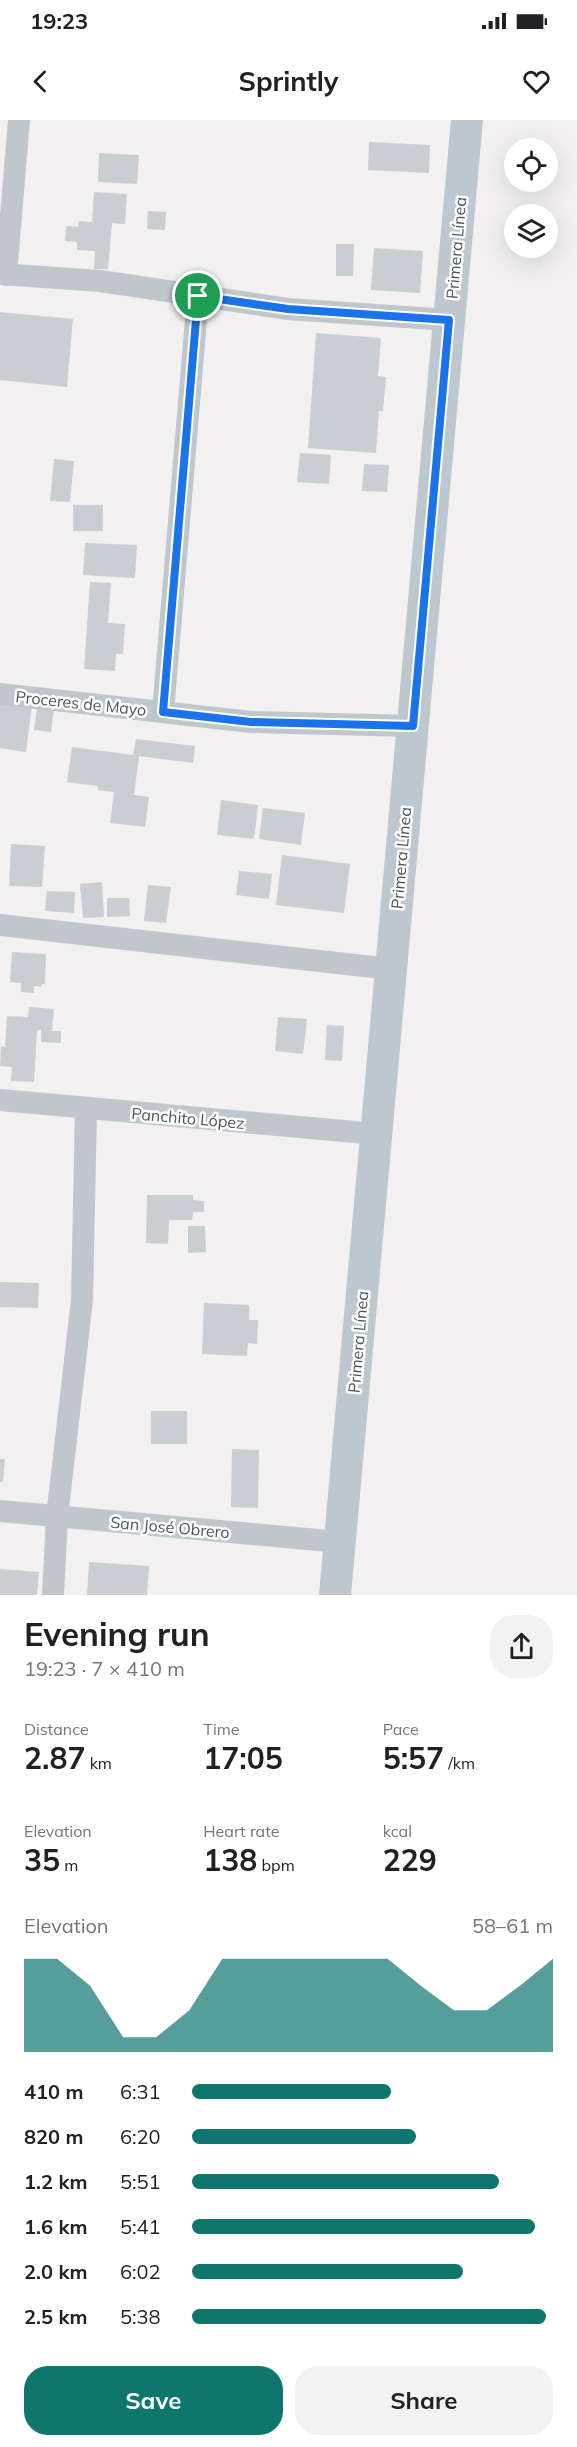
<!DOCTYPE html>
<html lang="en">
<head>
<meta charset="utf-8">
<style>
	body { margin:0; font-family:Mulish,sans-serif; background:#f2f2f2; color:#202124; height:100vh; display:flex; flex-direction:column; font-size:22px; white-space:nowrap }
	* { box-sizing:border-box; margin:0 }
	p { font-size:20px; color:#757577 }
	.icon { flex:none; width:33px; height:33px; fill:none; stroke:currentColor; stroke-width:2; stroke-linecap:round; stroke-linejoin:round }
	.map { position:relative; height:1475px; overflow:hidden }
	.side { display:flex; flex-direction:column; background:#fff; flex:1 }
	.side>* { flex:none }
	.fabs { position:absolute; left:504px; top:18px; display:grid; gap:12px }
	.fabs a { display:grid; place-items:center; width:54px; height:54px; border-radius:50%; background:#fff; box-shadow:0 6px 24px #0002; font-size:30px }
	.pin { position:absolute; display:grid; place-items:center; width:51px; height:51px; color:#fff; margin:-26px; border:3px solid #fff; border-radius:50%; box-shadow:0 2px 6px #0007 }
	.round { display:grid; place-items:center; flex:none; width:63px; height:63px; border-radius:24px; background:#f2f2f2 }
	.summary { display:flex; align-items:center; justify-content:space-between; height:102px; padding:0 24px }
	h1 { font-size:33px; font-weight:700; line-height:45px }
	.figures { display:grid; grid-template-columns:repeat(3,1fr); gap:9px; height:102px; padding:6px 24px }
	.figures div { display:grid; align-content:center }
	.figures b { font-size:30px; font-weight:700 }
	.figures small { font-size:16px; font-weight:400 }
	.figures p { font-size:16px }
	.chart { height:168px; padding:12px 24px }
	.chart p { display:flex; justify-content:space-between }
	.chart svg { width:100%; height:108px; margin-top:6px; fill:#0f766e; opacity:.7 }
	.action { display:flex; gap:12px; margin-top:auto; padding:12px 24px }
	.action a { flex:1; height:69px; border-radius:24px; background:#0f766e; color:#fff; font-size:24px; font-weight:700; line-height:69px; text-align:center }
	.action a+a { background:#f2f2f2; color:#202124 }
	ul { padding:0 24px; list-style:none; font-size:20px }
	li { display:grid; grid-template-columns:96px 72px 1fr; align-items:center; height:45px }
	li i { height:15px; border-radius:8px; background:#0f766e }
	.status { display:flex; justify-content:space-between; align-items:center; height:42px; padding:0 30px; background:#fff; direction:ltr }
	.status svg { height:16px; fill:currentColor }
	header { display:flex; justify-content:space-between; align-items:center; height:78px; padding:0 24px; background:#fff; font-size:27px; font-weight:700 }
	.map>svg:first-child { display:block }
	.building { fill:#cacdd2 }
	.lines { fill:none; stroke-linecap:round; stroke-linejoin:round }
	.street { stroke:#bfc7cd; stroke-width:22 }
	.secondary { stroke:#bdc7cf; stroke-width:32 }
	.route-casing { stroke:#fff; stroke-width:12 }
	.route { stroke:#1a73e8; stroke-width:8 }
	.labels { text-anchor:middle; stroke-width:5; stroke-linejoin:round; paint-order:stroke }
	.street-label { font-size:16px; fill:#49545b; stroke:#fff }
</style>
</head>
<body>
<div class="status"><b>19:23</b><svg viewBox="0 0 49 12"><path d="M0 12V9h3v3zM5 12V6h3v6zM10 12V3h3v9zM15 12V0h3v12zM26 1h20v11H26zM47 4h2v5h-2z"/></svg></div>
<header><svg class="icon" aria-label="back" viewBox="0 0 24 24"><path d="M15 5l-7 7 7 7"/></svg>Sprintly<svg class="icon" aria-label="heart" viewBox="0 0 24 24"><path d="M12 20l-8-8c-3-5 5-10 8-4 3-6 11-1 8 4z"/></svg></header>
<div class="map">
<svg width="577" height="1475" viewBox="0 0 577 1475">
	<rect width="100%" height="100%" fill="#f2f0f0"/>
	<path class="building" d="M369,22L430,25L429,53L368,50Z
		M99,33L139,35L137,64L98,62Z
		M94,72L127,74L125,104L112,103L108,149H94L95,131L77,130V122L65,121L66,106L78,107L79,101L92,102Z
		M148,91L166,92L165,110L147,109Z
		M336,124H354L353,156H336Z
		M374,128L423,131L420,173L371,170Z
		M0,192L73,199L67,267L0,260Z
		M316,213L381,218L378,256L386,257L383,291H379L376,333L308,328Z
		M300,333L331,335L329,364L297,362Z
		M54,339L74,341L70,382L50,381Z
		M364,344L389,345L387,372L362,371Z
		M73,385H103V411H73Z
		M85,423L137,425L135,458L83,455Z
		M90,462L111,463L108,503L125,504L123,534H116L115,551L84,549Z
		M0,581L32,585L26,632L0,628Z
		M37,587L54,589L51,612L34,610Z
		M136,619L195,626L193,643L139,636L134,675L149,677L145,707L110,703L114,672L98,670V666L67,662L72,627L133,635Z
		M221,680L258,685L254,719L217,715Z
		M263,688L305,693L301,725L259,719Z
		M11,724L45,726L42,767L9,766Z
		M282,735L350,744L344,793L276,785Z
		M239,751L272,754L269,779L236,775Z
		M102,762L104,797L83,798L80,764Z
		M148,765L171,767L166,803L144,801Z
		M47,771L75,772L74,793L45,791Z
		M107,778H129L130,796L107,797Z
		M12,832L46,834L45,864H42L41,867L34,866V873L21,872V863L10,862Z
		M29,887L54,889L52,911H61V923L41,922V910H37L34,962L11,961L12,947L0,946L1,926L5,927L7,896L28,897Z
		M278,897L307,899L303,934L275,931Z
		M327,905L344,906L342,941L325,940Z
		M147,1075H193V1080L204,1081V1092H193L192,1100H169L168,1124L146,1123Z
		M188,1106H205L206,1132L188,1133Z
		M0,1162L39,1163L38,1188L0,1187Z
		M204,1183L249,1185V1200H258L257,1224L248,1223L247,1236L202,1234Z
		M151,1291H187V1324H151Z
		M232,1329L259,1330L258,1388L231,1387Z
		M0,1339H5L3,1362H0Z
		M89,1442L149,1446L147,1475H87Z
		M0,1449L39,1452L37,1475H0Z"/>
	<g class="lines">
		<path class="street" d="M0,154L100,161L288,189L449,200
			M6,155L19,0
			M0,574L251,602L413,606
			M163,592L198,176
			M0,805L391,849
			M0,980L377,1014
			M0,1391L340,1422
			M53,1475L57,1397L82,1180L86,989"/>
		<path class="secondary" d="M335,1475L467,0"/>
	</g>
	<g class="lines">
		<defs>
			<path id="route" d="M198,176L288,189L449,200L413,606L251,602L163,592Z"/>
		</defs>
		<use href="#route" class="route-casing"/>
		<use href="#route" class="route"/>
	</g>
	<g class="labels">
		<g class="street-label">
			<text transform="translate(456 128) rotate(-85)" y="6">Primera Línea</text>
			<text transform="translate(81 583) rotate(6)" y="6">Proceres de Mayo</text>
			<text transform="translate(401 738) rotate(-85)" y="6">Primera Línea</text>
			<text transform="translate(188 998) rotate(5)" y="6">Panchito López</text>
			<text transform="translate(358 1222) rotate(-85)" y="6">Primera Línea</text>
			<text transform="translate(170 1407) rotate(5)" y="6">San José Obrero</text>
		</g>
	</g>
</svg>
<div class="fabs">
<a><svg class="icon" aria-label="locate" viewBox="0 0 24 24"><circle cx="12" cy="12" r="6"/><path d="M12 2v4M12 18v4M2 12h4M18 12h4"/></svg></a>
<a><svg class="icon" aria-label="layers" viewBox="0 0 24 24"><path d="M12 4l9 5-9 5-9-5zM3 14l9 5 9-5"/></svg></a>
</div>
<div class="pin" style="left:198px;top:176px;background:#1e9e55"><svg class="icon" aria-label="arrive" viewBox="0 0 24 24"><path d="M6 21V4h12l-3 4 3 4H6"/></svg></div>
</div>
<section class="side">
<div class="summary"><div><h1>Evening run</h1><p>19:23 · 7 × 410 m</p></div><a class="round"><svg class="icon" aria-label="share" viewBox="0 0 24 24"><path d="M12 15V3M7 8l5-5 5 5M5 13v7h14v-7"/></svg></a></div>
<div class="figures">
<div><p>Distance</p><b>2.87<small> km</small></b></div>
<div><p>Time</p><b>17:05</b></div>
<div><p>Pace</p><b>5:57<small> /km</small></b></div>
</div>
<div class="figures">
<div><p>Elevation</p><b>35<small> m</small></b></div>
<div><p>Heart rate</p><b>138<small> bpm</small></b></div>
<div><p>kcal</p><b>229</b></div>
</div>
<div class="chart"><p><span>Elevation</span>58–61 m</p>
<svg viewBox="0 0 160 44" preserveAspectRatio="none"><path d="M0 44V6L10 6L20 17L30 38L40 38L50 27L60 6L70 6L80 6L90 6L100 6L110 6L120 17L130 27L140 27L150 17L160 6V44z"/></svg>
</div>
<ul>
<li><b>410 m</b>6:31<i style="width:55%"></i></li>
<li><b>820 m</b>6:20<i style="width:62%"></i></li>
<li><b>1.2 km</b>5:51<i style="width:85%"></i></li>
<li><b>1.6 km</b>5:41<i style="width:95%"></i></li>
<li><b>2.0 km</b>6:02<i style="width:75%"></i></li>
<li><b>2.5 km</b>5:38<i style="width:98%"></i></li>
</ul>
<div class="action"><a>Save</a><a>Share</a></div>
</section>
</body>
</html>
